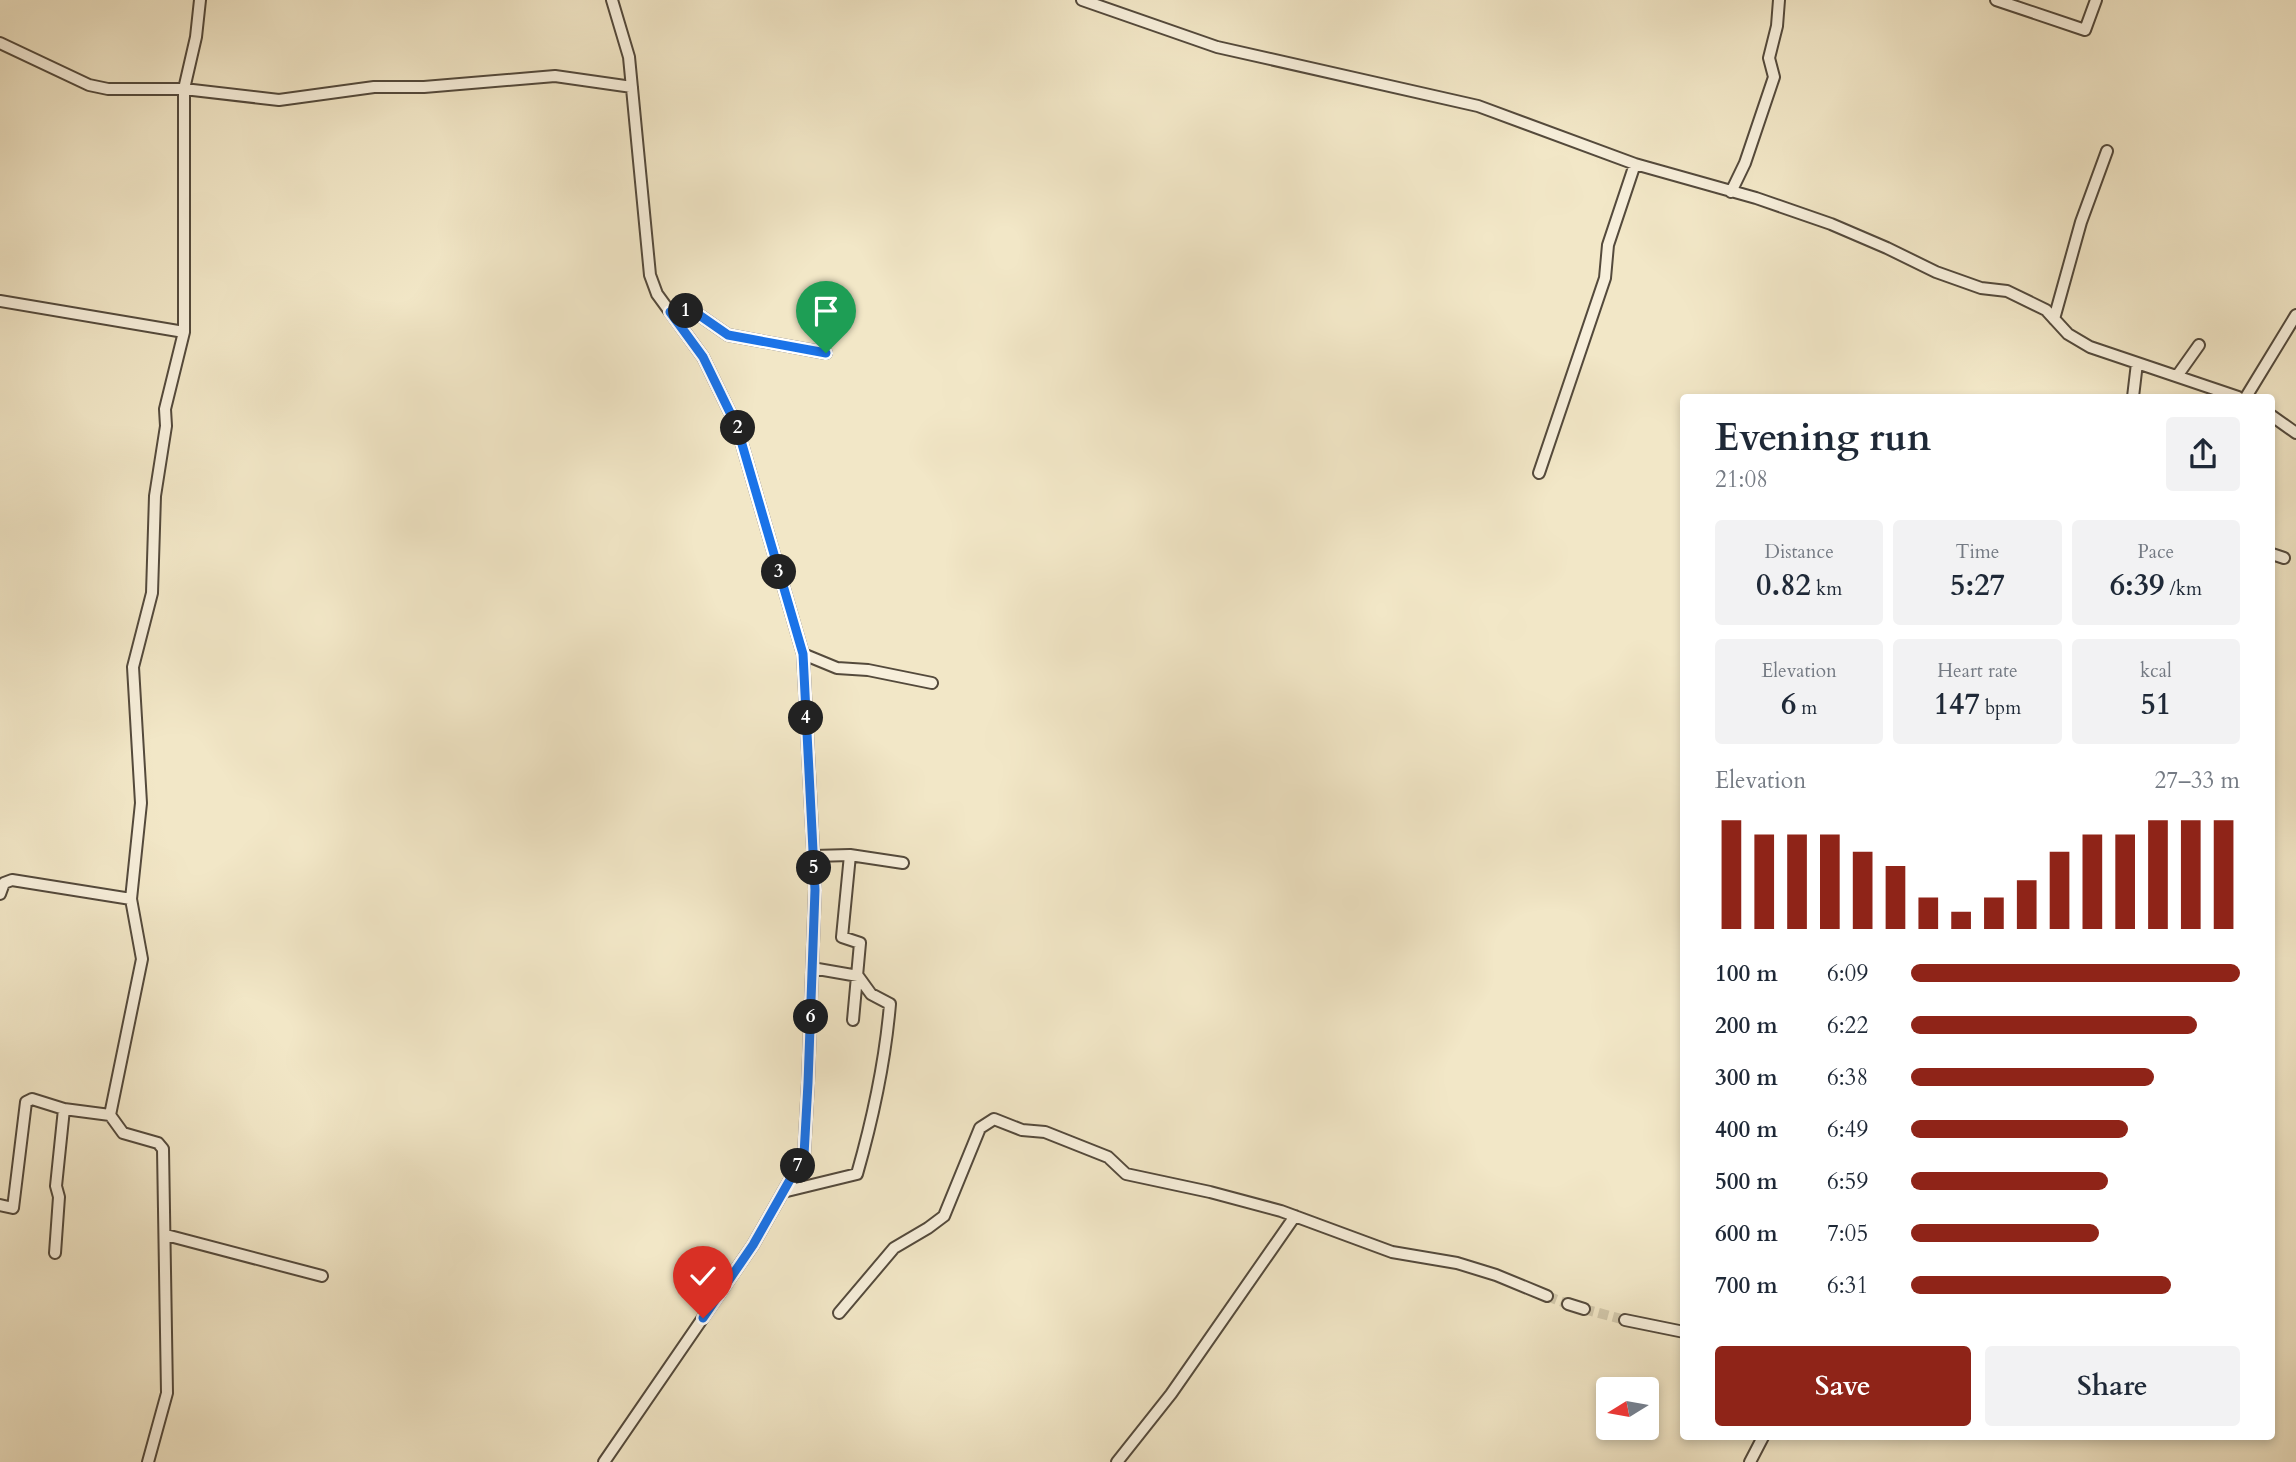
<!DOCTYPE html>
<html lang="en">
<head>
<meta charset="utf-8">
<style>
	body { margin:0; font-family:Cardo,serif; background:#f2f2f3; color:#1f2937; height:100vh; display:flex; flex-direction:column; font-size:26px; white-space:nowrap }
	* { box-sizing:border-box; margin:0 }
	p { font-size:23px; color:#747a83 }
	.icon { flex:none; width:38px; height:38px; fill:none; stroke:currentColor; stroke-width:2; stroke-linecap:round; stroke-linejoin:round }
	.map { position:relative; flex:1; overflow:hidden }
	.side { position:absolute; left:1680px; top:394px; width:595px; height:1046px; display:flex; flex-direction:column; background:#fff; border-radius:7px; box-shadow:0 4px 10px #0003 }
	.side>* { flex:none }
	.needle { width:46px; rotate:259deg }
	.controls { position:absolute; left:1596px; top:1377px; display:grid; gap:14px }
	.controls a { display:grid; place-items:center; width:63px; height:63px; border-radius:7px; background:#fff; box-shadow:0 4px 10px #0003; font-size:35px }
	.pin { position:absolute; display:grid; place-items:center; width:60px; height:60px; color:#fff; margin:-72px -30px; border-radius:50% 50% 50% 0; rotate:-45deg; box-shadow:0 0 7px #0007 }
	.pin .icon { rotate:45deg }
	.km { position:absolute; width:35px; height:35px; margin:-18px; border-radius:50%; background:#222; color:#fff; font-size:19px; line-height:35px; text-align:center }
	.round { display:grid; place-items:center; flex:none; width:74px; height:74px; border-radius:7px; background:#f2f2f3 }
	.overview { display:flex; align-items:center; justify-content:space-between; height:119px; padding:0 35px }
	h1 { font-size:38px; font-weight:700; line-height:52px }
	.metrics { display:grid; grid-template-columns:repeat(3,1fr); gap:10px; height:119px; padding:7px 35px }
	.metrics div { display:grid; align-content:center; border-radius:7px; background:#f2f2f3; text-align:center }
	.metrics b { font-size:30px; font-weight:700 }
	.metrics small { font-size:19px; font-weight:400 }
	.metrics p { font-size:19px }
	.chart { height:196px; padding:14px 35px }
	.chart p { display:flex; justify-content:space-between }
	.chart svg { width:100%; height:126px; margin-top:7px; stroke:#8f2418; stroke-width:6 }
	.button { display:flex; gap:14px; margin-top:auto; padding:14px 35px }
	.button a { flex:1; height:80px; border-radius:7px; background:#8f2418; color:#fff; font-size:28px; font-weight:700; line-height:80px; text-align:center }
	.button a+a { background:#f2f2f3; color:#1f2937 }
	ul { padding:0 35px; list-style:none; font-size:23px }
	li { display:grid; grid-template-columns:112px 84px 1fr; align-items:center; height:52px }
	li i { height:18px; border-radius:9px; background:#8f2418 }
	.map>svg:first-child { display:block }
	.lines { fill:none; stroke-linecap:round; stroke-linejoin:round }
	.minor-tunnel { stroke:#d2c8ab; stroke-width:10; stroke-dasharray:10 5; stroke-linecap:butt }
	.minor-casing { stroke:#544a3c; stroke-width:14 }
	.minor { stroke:#f7efdb; stroke-width:10 }
	.route-casing { stroke:#fff; stroke-width:14 }
	.route { stroke:#1a73e8; stroke-width:9 }
</style>
</head>
<body>
<div class="map">
<svg width="2296" height="1462" viewBox="0 0 2296 1462">
	<rect width="100%" height="100%" fill="#f2e7c7"/>
	<filter id="stains"><feTurbulence type="fractalNoise" baseFrequency=".00286" numOctaves="4"/><feColorMatrix values="0 0 0 0 .2 0 0 0 0 .09 0 0 0 0 .02 0 0 0 .5 -.17"/></filter>
	<radialGradient id="worn" r=".72"><stop offset=".6" stop-color="#630" stop-opacity="0"/><stop offset="1" stop-color="#630" stop-opacity=".3"/></radialGradient>
	<g class="lines">
		<path class="minor-tunnel" d="M1547,1296L1568,1304
			M1584,1309L1625,1320"/>
		<defs>
			<path id="minor" d="M1082,0L1217,47L1478,106L1635,164L1756,198L1831,224L1887,248L1936,272L1981,288L2007,291L2046,310L2068,334L2090,347L2238,397
				M1996,0L2085,30L2096,0
				M0,43L89,85L108,89H184L279,100L374,87H424L555,76L632,87
				M1731,192L1745,163L1774,77L1769,58L1777,26L1779,0
				M0,301L184,332
				M670,312L692,310L728,335L826,353
				M2054,319L2081,222L2107,151
				M2177,376L2199,345
				M2133,397L2137,363
				M2246,397L2296,315
				M2272,416L2296,433
				M1539,473L1605,278L1608,245L1635,164
				M2272,554L2284,558
				M803,654L837,668L868,670L932,683
				M850,855L842,937L860,943L853,1020
				M814,856L850,855L903,863
				M0,894L4,883L12,880L131,899
				M783,1192L857,1174C873,1118 885,1063 890,1004L871,994L858,976L812,968
				M0,1205L13,1208L26,1102L32,1099L64,1109L110,1115
				M166,1235L322,1276
				M55,1253L59,1197L56,1186L64,1109
				M1568,1304L1584,1309
				M839,1313L894,1248L928,1228L944,1216L980,1128L994,1119L1022,1130L1045,1132L1108,1157L1126,1174L1210,1192L1281,1211L1392,1252L1457,1263L1496,1275L1547,1296
				M1625,1320L1684,1332
				M148,1462L167,1393L163,1149L158,1143L123,1133L110,1115L142,959L131,899L141,803L133,667L152,593L155,496L166,426L165,409L184,332V89L196,37L200,0
				M604,1462L753,1245L804,1155L808,1083L815,889L803,654L737,427L703,357L657,294L650,275L629,57L612,0
				M1117,1462L1171,1394L1295,1216
				M1750,1462L1763,1437"/>
		</defs>
		<use href="#minor" class="minor-casing"/>
		<use href="#minor" class="minor"/>
	</g>
	<g class="lines">
		<defs>
			<path id="route" d="M703,1318L753,1245L804,1155L808,1083L815,890L803,654L737,427L703,357L670,312L692,310L728,335L826,353"/>
		</defs>
		<use href="#route" class="route-casing"/>
		<use href="#route" class="route"/>
	</g>
	<rect width="100%" height="100%" filter="url(#stains)"/>
	<rect width="100%" height="100%" fill="url(#worn)"/>
</svg>
<div class="controls">
<a><svg class="needle" viewBox="-14 -14 28 28"><path d="M0-13l5 13h-10z" fill="#e53935"/><path d="M0 13l5-13h-10z" fill="#747a83"/></svg></a>
</div>
<div class="pin" style="left:826px;top:353px;background:#1e9e55"><svg class="icon" aria-label="arrive" viewBox="0 0 24 24"><path d="M6 21V4h12l-3 4 3 4H6"/></svg></div>
<div class="pin" style="left:703px;top:1318px;background:#d93025"><svg class="icon" aria-label="check" viewBox="0 0 24 24"><path d="M5 12l5 5 9-10"/></svg></div>
<b class="km" style="left:686px;top:311px">1</b>
<b class="km" style="left:738px;top:428px">2</b>
<b class="km" style="left:779px;top:572px">3</b>
<b class="km" style="left:806px;top:718px">4</b>
<b class="km" style="left:814px;top:868px">5</b>
<b class="km" style="left:811px;top:1017px">6</b>
<b class="km" style="left:798px;top:1166px">7</b>
<section class="side">
<div class="overview"><div><h1>Evening run</h1><p>21:08</p></div><a class="round"><svg class="icon" aria-label="share" viewBox="0 0 24 24"><path d="M12 15V3M7 8l5-5 5 5M5 13v7h14v-7"/></svg></a></div>
<div class="metrics">
<div><p>Distance</p><b>0.82<small> km</small></b></div>
<div><p>Time</p><b>5:27</b></div>
<div><p>Pace</p><b>6:39<small> /km</small></b></div>
</div>
<div class="metrics">
<div><p>Elevation</p><b>6<small> m</small></b></div>
<div><p>Heart rate</p><b>147<small> bpm</small></b></div>
<div><p>kcal</p><b>51</b></div>
</div>
<div class="chart"><p><span>Elevation</span>27–33 m</p>
<svg viewBox="0 0 160 44" preserveAspectRatio="none"><path d="M5 44V6M15 44V11M25 44V11M35 44V11M45 44V17M55 44V22M65 44V33M75 44V38M85 44V33M95 44V27M105 44V17M115 44V11M125 44V11M135 44V6M145 44V6M155 44V6"/></svg>
</div>
<ul>
<li><b>100 m</b>6:09<i style="width:100%"></i></li>
<li><b>200 m</b>6:22<i style="width:87%"></i></li>
<li><b>300 m</b>6:38<i style="width:74%"></i></li>
<li><b>400 m</b>6:49<i style="width:66%"></i></li>
<li><b>500 m</b>6:59<i style="width:60%"></i></li>
<li><b>600 m</b>7:05<i style="width:57%"></i></li>
<li><b>700 m</b>6:31<i style="width:79%"></i></li>
</ul>
<div class="button"><a>Save</a><a>Share</a></div>
</section>
</div>
</body>
</html>
